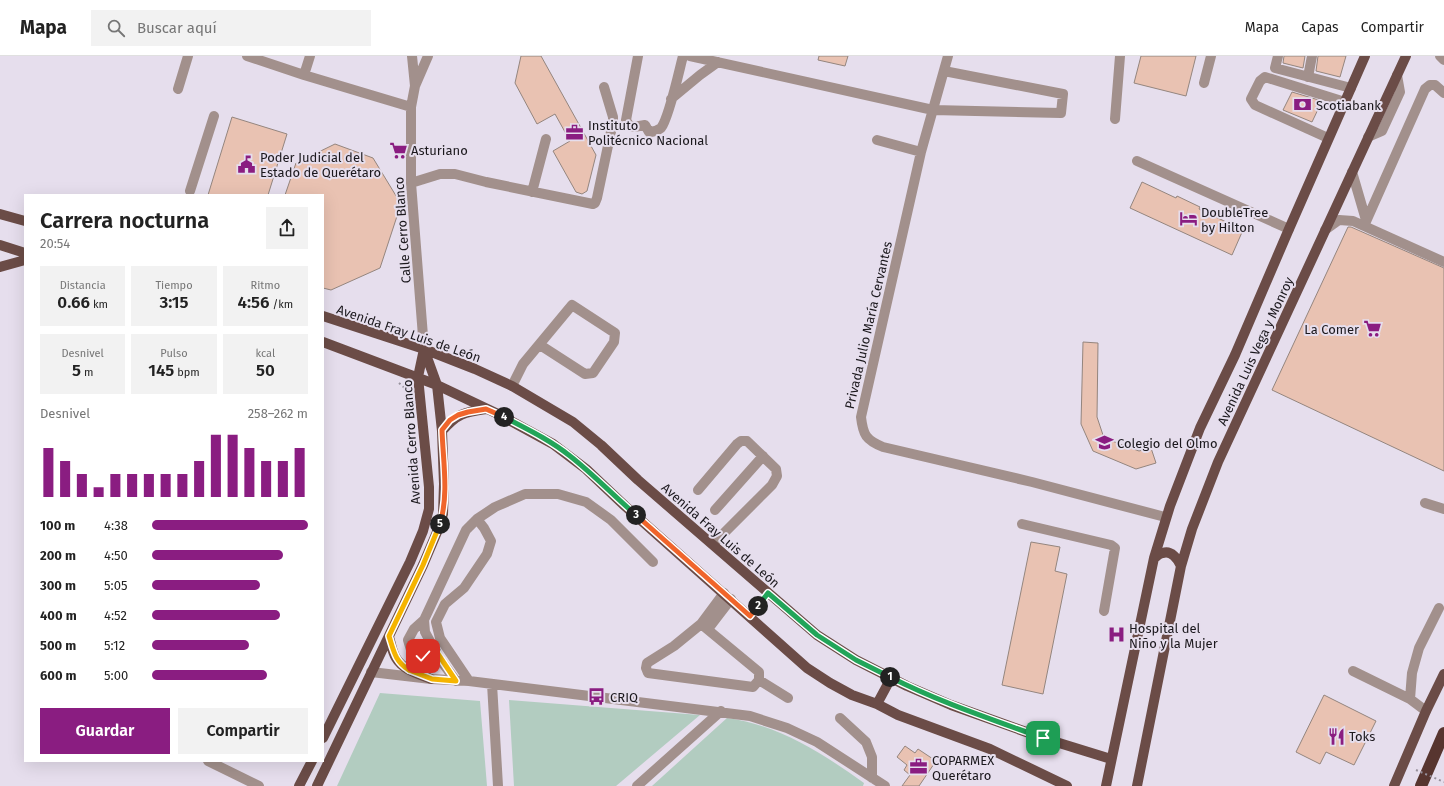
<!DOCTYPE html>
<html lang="es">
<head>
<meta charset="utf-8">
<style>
	body { margin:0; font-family:"Fira Sans",sans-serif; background:#f2f2f2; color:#222; height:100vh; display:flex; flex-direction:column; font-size:15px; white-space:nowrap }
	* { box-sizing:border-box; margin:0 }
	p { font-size:13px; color:#767676 }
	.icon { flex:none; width:22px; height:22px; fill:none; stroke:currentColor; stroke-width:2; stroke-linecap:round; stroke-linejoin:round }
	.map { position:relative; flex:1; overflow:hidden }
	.panel { position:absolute; left:24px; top:138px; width:300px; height:568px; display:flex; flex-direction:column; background:#fff; border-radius:0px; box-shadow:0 4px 16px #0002 }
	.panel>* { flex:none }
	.pin { position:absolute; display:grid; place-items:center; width:34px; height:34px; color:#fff; margin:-17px; border-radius:8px; box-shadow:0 2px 6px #0006 }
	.km { position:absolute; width:20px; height:20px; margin:-10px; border-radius:50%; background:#222; color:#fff; font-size:11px; line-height:20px; text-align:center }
	.round { display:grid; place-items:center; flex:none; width:42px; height:42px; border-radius:0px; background:#f2f2f2 }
	.overview { display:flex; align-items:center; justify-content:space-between; height:68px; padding:0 16px }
	h1 { font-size:22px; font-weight:600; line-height:30px }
	.figures { display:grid; grid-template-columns:repeat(3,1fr); gap:6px; height:68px; padding:4px 16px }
	.figures div { display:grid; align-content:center; border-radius:0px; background:#f2f2f2; text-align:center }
	.figures b { font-size:17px; font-weight:600 }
	.figures small { font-size:11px; font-weight:400 }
	.figures p { font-size:11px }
	.chart { height:112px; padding:8px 16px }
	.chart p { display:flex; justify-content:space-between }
	.chart svg { width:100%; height:72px; margin-top:4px; stroke:#8a1d81; stroke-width:6 }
	.button { display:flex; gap:8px; margin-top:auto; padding:8px 16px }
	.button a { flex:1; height:46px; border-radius:0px; background:#8a1d81; color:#fff; font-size:16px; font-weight:600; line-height:46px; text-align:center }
	.button a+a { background:#f2f2f2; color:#222 }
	ul { padding:0 16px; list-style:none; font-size:13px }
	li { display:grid; grid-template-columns:64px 48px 1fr; align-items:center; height:30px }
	li i { height:10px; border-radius:5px; background:#8a1d81 }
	header { display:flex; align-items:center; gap:24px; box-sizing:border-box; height:56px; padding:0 20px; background:#fff; border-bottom:1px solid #e0e0e0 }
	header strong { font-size:19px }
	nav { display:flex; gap:22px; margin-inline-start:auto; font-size:14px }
	.search { width:280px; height:36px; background:#f2f2f2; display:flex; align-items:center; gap:10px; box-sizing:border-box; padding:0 14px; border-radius:0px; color:#767676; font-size:15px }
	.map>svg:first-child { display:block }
	.green { fill:#b2ccc0 }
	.building { fill:#e9c2b2; stroke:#94857e }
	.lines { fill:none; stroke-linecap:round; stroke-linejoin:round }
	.path { stroke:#97919c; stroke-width:2; stroke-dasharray:2 3; stroke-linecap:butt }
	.minor { stroke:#a2908c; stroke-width:10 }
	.major { stroke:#6b4c47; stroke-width:10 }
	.highway { stroke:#57352f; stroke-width:12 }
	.path-bridge { stroke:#97919c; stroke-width:2; stroke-dasharray:2 3; stroke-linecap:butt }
	.split-1-casing { stroke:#fff; stroke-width:8 }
	.split-2-casing { stroke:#fff; stroke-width:8 }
	.split-3-casing { stroke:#fff; stroke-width:8 }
	.split-4-casing { stroke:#fff; stroke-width:8 }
	.split-5-casing { stroke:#fff; stroke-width:8 }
	.split-6-casing { stroke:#fff; stroke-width:8 }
	.split-7-casing { stroke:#fff; stroke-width:8 }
	.split-1 { stroke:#22a559; stroke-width:5 }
	.split-2 { stroke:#22a559; stroke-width:5 }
	.split-3 { stroke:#f0652b; stroke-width:5 }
	.split-4 { stroke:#22a559; stroke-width:5 }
	.split-5 { stroke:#f0652b; stroke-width:5 }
	.split-6 { stroke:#f5b400; stroke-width:5 }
	.split-7 { stroke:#f5b400; stroke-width:5 }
	.labels { text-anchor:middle; stroke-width:4; stroke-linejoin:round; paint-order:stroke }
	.poi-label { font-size:13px; fill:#1b181d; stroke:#e6deed; text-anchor:start }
	.street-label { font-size:13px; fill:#1b181d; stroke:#e6deed }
</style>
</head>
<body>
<header>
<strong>Mapa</strong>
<div class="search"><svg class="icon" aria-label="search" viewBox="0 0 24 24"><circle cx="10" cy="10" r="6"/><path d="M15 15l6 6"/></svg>Buscar aquí</div>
<nav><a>Mapa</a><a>Capas</a><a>Compartir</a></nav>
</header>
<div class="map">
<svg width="1444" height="730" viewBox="0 0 1444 730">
	<rect width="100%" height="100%" fill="#e6deed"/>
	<path class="green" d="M380,637L480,645L487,730H337Z
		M509,644L700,659L616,730H514Z
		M727,662C779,669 822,697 864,727L863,730H652Z"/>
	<path class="building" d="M521,0H541L596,99L587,135L582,138L576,136L553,95L570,85L555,58L537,68L515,27Z
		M819,0H848L845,10L818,4Z
		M1141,0H1196L1186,40L1134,27Z
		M1284,0H1305L1303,12L1283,7Z
		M1318,0H1346L1340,21L1316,15Z
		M1292,36L1322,45L1312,66L1283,54Z
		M232,61L287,78L268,139H208Z
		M335,88L373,102L401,148L380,212L331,234L323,232V139H285L296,107Z
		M1142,126L1176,142L1177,140L1200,151L1199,153L1243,174L1232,199L1130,152Z
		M1348,171H1351L1444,212V415L1272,334Z
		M1083,286L1098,287L1097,361L1104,382L1139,395L1151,392L1156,407L1136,413L1093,395L1081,368Z
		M1031,486L1060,491L1055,515L1067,518L1043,638L1002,629Z
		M1324,639L1376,665L1354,709L1326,696L1320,708L1296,696Z
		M905,690L915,697L918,693L936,705L919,730H902L910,719L904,714L907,709L897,701Z"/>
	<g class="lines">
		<path class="path" d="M399,327L409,336
			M755,553L763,544"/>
		<path class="minor" d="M247,0L304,19L411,51
			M412,0L415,30
			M638,0L626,64L629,69L634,71L645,69L649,76C654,76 657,75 661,72C669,62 679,15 683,0
			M690,0L933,54L1061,57L1063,38L944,15
			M948,0L921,96L861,361C863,379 866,384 883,391L1032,426L1165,461
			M1278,0L1275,12L1351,32
			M1440,0L1444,4
			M304,19L310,0
			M1308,21L1312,0
			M1204,27L1211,0
			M178,33L188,0
			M671,43L700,19L718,6
			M1115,63L1120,0
			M1368,81L1382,75L1400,36L1397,19
			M1328,82L1255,49L1251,43L1260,25L1265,21L1345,46
			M877,84L921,96
			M1137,105L1289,173
			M1352,116L1366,164
			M411,127L440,118H455L486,126L593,148L595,147L597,142L613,66V61L604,31
			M190,135L214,60
			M532,136L546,83
			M1364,170L1425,33L1430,29H1435L1444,37
			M1325,174L1339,164L1353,165L1444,206
			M424,293L411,127V51L415,30L428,0
			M512,330L523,308L572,249L615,277L614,286L593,317L585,318L540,289
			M698,434L737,388L741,385H747L776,413L777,420L772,429L713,488
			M1425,447L1444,453
			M715,454L763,400
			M1022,468L1111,489L1115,492L1104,555
			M424,564L414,573L408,584L412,597L423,600L436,595
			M701,568L759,616V624L753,631L648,617L646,612L647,607L674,590Z
			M701,568L724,537
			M708,573L731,543
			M1353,615L1410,643
			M371,616L431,623L469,625L750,660L787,672L817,686L885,730
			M759,624L788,642
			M456,625L439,602L425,576L424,564L466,474L477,463L495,451L525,438H558L586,446L611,464L653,506
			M469,625L440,582L436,566L445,548L464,532L487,498L491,485L484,472L477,463
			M492,628L498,730
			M1426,655L1410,643L1412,617L1419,592L1439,552
			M840,662L866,686L872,701V722
			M208,705L259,730
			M637,730L721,655"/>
		<path class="major" d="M0,158L25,165
			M0,189L25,197
			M0,211L25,204
			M323,260L424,293L475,313L512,330L573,366L601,389L638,424L817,579L856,604L907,630L951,649L1043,682L1111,703
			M323,286L437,329L498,358L553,388L586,413L625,450L807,612L830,627L852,639L877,648L898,659L990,693L1067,730
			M442,375C457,358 464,356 486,353
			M1154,502C1156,501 1160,497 1163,497C1171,494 1178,503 1181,510
			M389,581C391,587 392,596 396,602C403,614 419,618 431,623
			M877,648L891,622
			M323,682L410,506L423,475L429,453V431L418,321L424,293
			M299,730L312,705
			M317,730L423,509L437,476L443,458L444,428L442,375L437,329L424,293
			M1106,730L1154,502L1170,450L1200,372L1235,299L1289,173L1365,0
			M1137,730L1181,510L1192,473L1218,406L1406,0
			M1394,730L1426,655L1444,618"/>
		<path class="highway" d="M1421,730L1444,677"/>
		<path class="path-bridge" d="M1416,714L1444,726"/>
	</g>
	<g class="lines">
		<defs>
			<path id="split-1" d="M890,621C939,646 991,663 1043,682"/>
			<path id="split-2" d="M758,550L768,537L817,579L856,604L890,621"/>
			<path id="split-3" d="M636,459L750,560L758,550"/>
			<path id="split-4" d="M504,361C527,373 550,384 570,400C593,418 614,440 636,459"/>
			<path id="split-5" d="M440,468C449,438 443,405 442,374L450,364L458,359L468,356L486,353L504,361"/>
			<path id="split-6" d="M409,614C395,605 394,596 389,580L423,509L440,468"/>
			<path id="split-7" d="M409,614L432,623L456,625L436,595L423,600"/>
		</defs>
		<use href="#split-1" class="split-1-casing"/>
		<use href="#split-2" class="split-2-casing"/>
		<use href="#split-3" class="split-3-casing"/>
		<use href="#split-4" class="split-4-casing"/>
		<use href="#split-5" class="split-5-casing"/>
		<use href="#split-6" class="split-6-casing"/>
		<use href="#split-7" class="split-7-casing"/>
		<use href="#split-1" class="split-1"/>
		<use href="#split-2" class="split-2"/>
		<use href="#split-3" class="split-3"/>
		<use href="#split-4" class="split-4"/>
		<use href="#split-5" class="split-5"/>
		<use href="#split-6" class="split-6"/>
		<use href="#split-7" class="split-7"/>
	</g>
	<defs>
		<symbol id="bank-bare" viewBox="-9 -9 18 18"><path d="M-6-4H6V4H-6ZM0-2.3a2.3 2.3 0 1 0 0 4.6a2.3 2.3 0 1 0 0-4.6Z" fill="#8a1d81" stroke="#e6deed" stroke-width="2.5" paint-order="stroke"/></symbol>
		<symbol id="office-bare" viewBox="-9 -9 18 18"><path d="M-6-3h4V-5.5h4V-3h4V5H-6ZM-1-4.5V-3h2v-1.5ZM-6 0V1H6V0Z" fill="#8a1d81" stroke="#e6deed" stroke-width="2.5" paint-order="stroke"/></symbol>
		<symbol id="supermarket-bare" viewBox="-9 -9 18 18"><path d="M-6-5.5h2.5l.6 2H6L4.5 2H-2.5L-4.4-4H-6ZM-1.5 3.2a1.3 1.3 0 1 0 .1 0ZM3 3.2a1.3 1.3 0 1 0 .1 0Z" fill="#8a1d81" stroke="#e6deed" stroke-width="2.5" paint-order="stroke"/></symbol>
		<symbol id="civic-bare" viewBox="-9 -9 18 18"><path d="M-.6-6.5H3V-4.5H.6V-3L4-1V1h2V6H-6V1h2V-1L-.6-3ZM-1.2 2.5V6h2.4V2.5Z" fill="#8a1d81" stroke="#e6deed" stroke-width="2.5" paint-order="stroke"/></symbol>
		<symbol id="hotel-bare" viewBox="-9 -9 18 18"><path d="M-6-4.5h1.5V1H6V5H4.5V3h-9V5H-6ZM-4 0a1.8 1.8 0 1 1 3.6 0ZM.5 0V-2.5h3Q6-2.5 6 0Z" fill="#8a1d81" stroke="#e6deed" stroke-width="2.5" paint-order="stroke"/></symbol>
		<symbol id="school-bare" viewBox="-9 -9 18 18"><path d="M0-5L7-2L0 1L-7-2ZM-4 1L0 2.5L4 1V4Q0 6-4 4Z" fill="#8a1d81" stroke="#e6deed" stroke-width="2.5" paint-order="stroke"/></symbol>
		<symbol id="hospital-bare" viewBox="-9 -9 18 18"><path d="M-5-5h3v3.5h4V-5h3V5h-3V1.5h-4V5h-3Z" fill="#8a1d81" stroke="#e6deed" stroke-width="2.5" paint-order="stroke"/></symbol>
		<symbol id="bus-bare" viewBox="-9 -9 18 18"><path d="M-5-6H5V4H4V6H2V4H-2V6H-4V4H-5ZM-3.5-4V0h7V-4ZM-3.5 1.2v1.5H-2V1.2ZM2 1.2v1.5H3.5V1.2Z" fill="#8a1d81" stroke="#e6deed" stroke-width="2.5" paint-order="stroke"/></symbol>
		<symbol id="restaurant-bare" viewBox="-9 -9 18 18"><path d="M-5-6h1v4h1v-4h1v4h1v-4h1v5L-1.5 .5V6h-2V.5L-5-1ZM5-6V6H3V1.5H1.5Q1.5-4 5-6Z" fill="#8a1d81" stroke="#e6deed" stroke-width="2.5" paint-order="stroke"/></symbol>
	</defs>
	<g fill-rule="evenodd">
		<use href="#bank-bare" x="1290" y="36" width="25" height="25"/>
		<use href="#office-bare" x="562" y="64" width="25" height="25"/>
		<use href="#supermarket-bare" x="386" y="82" width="25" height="25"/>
		<use href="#civic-bare" x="234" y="96" width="25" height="25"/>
		<use href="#hotel-bare" x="1176" y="150" width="25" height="25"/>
		<use href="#supermarket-bare" x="1360" y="260" width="25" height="25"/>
		<use href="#school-bare" x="1092" y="374" width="25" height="25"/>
		<use href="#hospital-bare" x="1104" y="566" width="25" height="25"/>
		<use href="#bus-bare" x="584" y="628" width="25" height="25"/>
		<use href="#restaurant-bare" x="1324" y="668" width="25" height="25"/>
		<use href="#office-bare" x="906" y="698" width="25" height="25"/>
	</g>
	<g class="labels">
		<g class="poi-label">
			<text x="1316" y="54">Scotiabank</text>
			<text x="588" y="74">Instituto<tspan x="588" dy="15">Politécnico Nacional</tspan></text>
			<text x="411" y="99">Asturiano</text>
			<text x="260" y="106">Poder Judicial del<tspan x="260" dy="15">Estado de Querétaro</tspan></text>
			<text x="1201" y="161">DoubleTree<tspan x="1201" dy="15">by Hilton</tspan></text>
			<text x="1359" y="278" text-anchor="end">La Comer</text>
			<text x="1117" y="392">Colegio del Olmo</text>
			<text x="1129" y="577">Hospital del<tspan x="1129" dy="15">Niño y la Mujer</tspan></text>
			<text x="610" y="646">CRIQ</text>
			<text x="1349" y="685">Toks</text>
			<text x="932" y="709">COPARMEX<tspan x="932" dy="15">Querétaro</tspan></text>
		</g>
		<g class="street-label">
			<text transform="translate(402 174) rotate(-94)" y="5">Calle Cerro Blanco</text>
			<text transform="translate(868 269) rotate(-77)" y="5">Privada Julio María Cervantes</text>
			<text transform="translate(409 277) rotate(19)" y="5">Avenida Fray Luis de León</text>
			<text transform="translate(1255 295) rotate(-65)" y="5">Avenida Luis Vega y Monroy</text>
			<text transform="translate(411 386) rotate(-94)" y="5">Avenida Cerro Blanco</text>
			<text transform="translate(721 479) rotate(41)" y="5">Avenida Fray Luis de León</text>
		</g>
	</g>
</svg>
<div class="pin" style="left:1043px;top:682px;background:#1e9e55"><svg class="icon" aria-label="arrive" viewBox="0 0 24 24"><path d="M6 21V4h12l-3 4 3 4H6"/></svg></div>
<div class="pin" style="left:423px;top:600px;background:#d93025"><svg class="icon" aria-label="check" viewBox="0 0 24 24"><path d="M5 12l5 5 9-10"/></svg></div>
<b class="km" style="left:890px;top:621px">1</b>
<b class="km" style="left:758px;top:550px">2</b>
<b class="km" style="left:636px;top:459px">3</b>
<b class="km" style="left:504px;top:361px">4</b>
<b class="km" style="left:440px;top:468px">5</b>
<section class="panel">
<div class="overview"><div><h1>Carrera nocturna</h1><p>20:54</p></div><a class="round"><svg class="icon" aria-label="share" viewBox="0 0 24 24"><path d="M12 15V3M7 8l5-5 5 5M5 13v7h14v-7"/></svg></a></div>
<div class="figures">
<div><p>Distancia</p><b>0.66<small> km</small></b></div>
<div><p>Tiempo</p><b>3:15</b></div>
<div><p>Ritmo</p><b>4:56<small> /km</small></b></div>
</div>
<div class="figures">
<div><p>Desnivel</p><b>5<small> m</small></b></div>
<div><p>Pulso</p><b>145<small> bpm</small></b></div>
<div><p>kcal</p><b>50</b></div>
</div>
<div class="chart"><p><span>Desnivel</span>258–262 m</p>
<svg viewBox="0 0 160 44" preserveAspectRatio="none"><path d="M5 44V14M15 44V22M25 44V30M35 44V38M45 44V30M55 44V30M65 44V30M75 44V30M85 44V30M95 44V22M105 44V6M115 44V6M125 44V14M135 44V22M145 44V22M155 44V14"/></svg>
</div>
<ul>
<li><b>100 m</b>4:38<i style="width:100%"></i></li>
<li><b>200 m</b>4:50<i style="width:84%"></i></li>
<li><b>300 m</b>5:05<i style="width:69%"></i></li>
<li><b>400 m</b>4:52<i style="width:82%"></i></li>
<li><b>500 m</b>5:12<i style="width:62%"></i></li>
<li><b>600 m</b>5:00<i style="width:74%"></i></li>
</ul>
<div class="button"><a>Guardar</a><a>Compartir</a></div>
</section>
</div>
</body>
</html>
